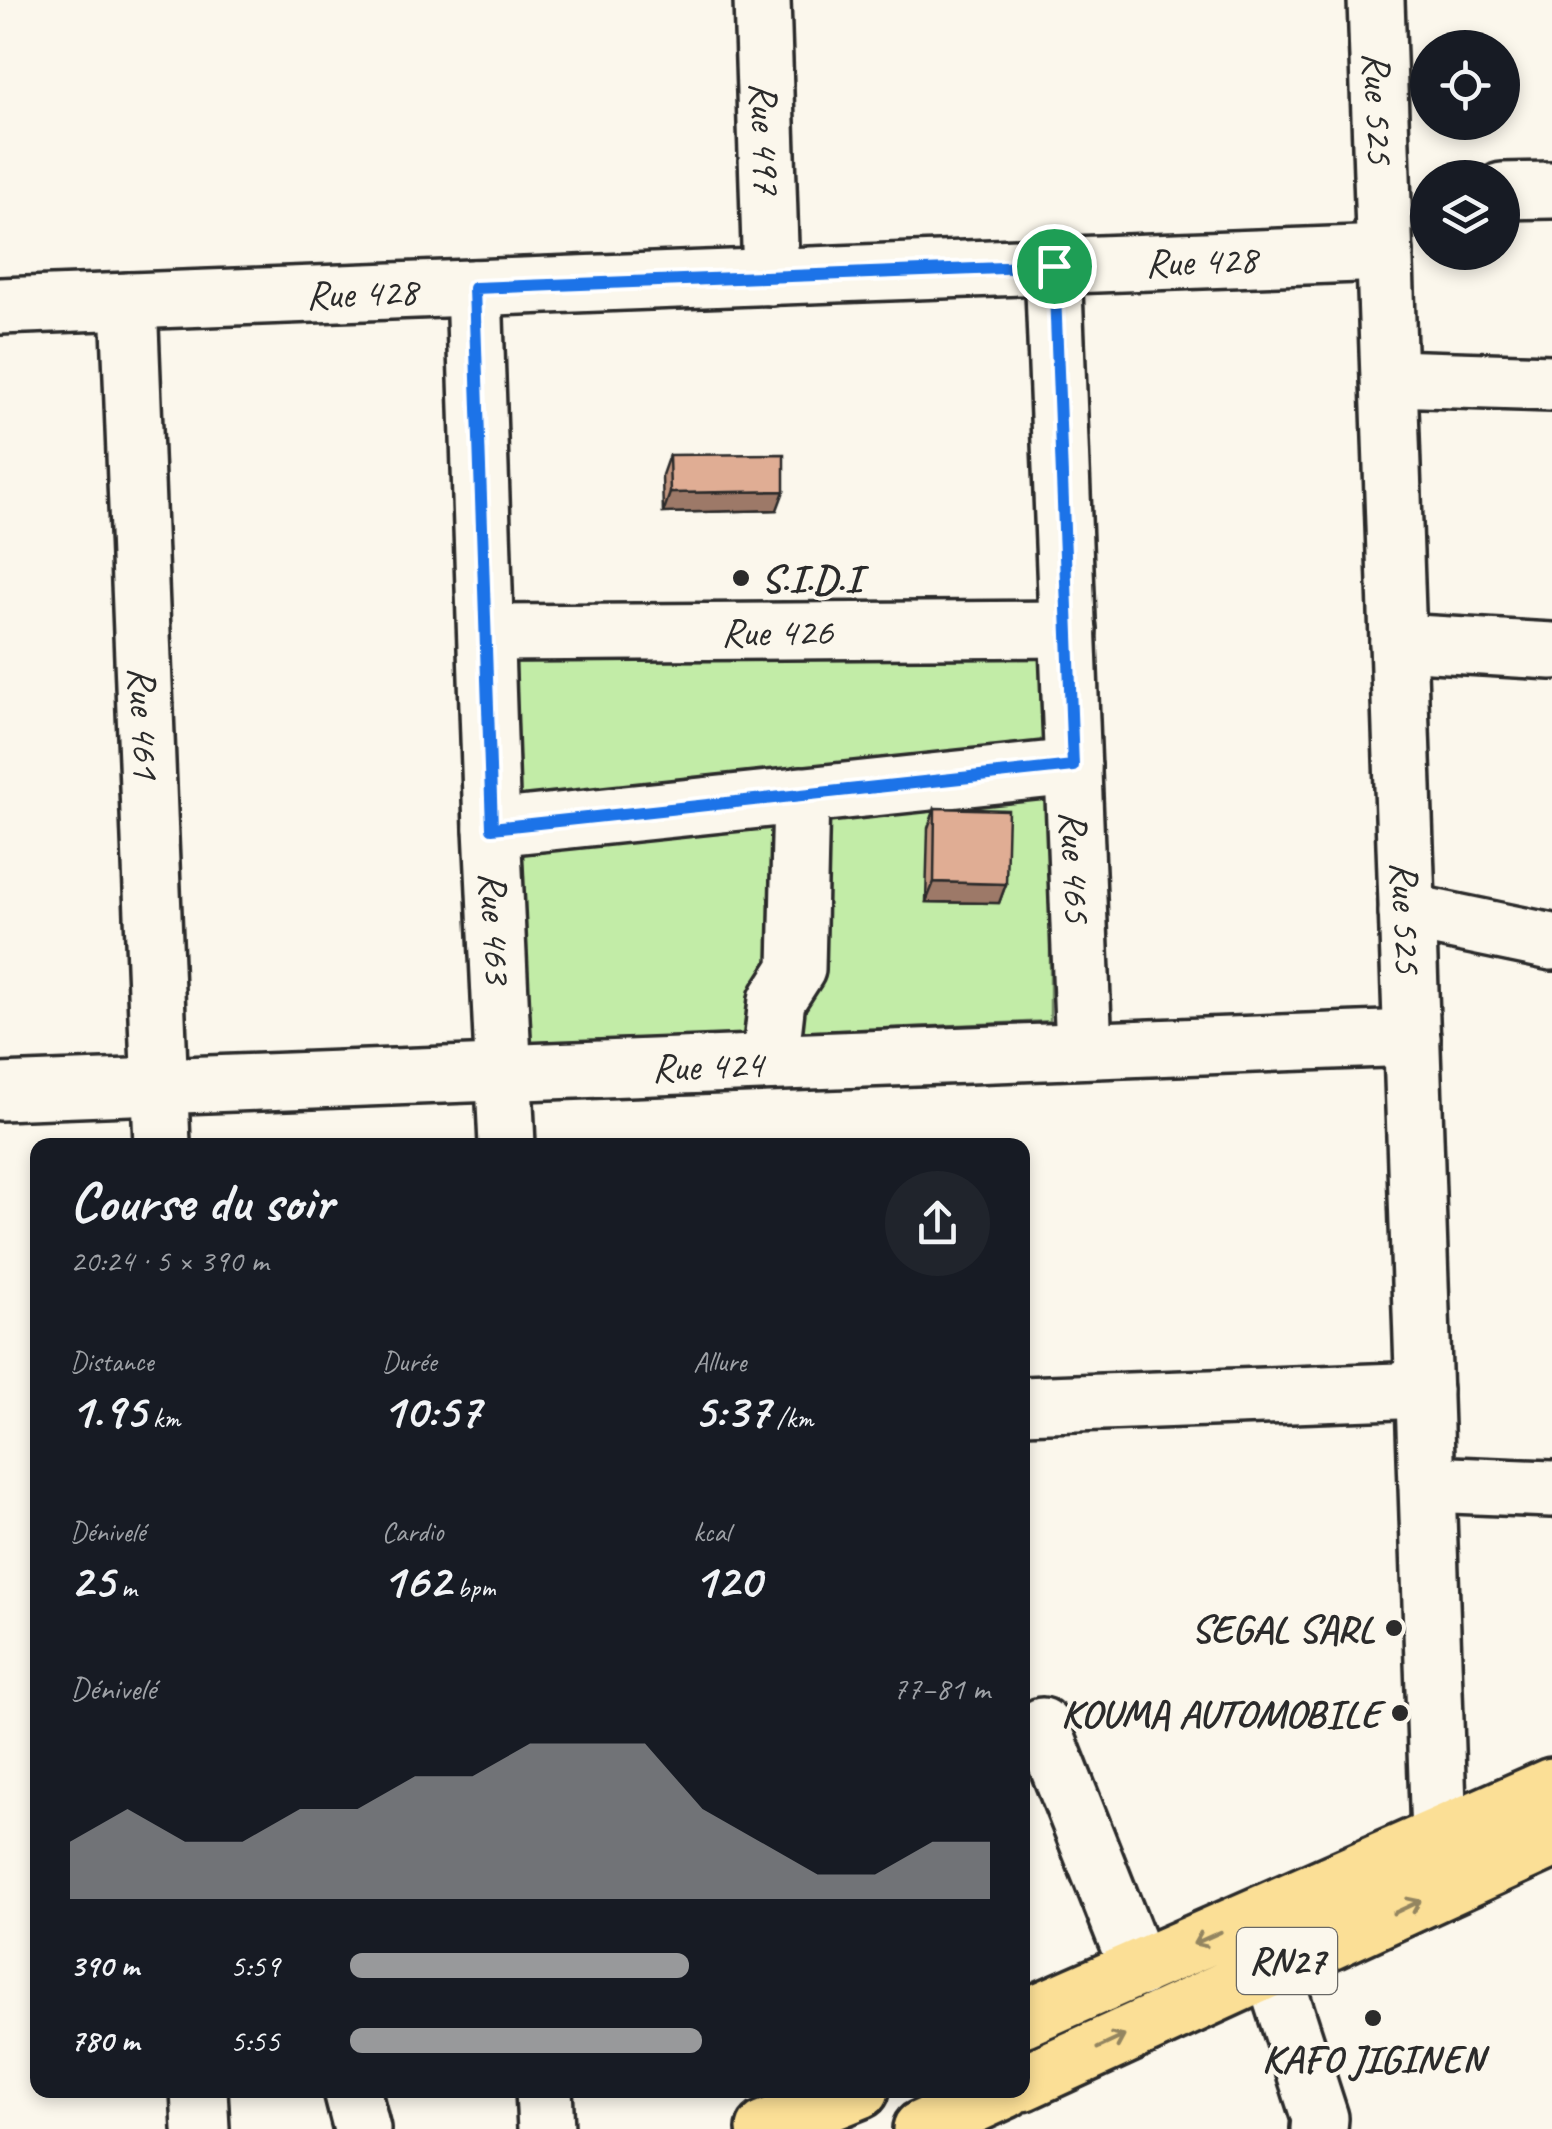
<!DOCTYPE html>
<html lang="fr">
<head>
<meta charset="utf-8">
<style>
	body { margin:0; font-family:Caveat,sans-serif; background:#20242c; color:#f1f3f6; height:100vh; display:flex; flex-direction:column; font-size:38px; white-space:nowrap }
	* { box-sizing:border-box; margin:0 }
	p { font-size:32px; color:#9ea1a6 }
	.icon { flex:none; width:55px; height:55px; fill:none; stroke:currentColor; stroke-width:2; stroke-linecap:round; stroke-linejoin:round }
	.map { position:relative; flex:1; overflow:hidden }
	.side { position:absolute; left:30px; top:1138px; width:1000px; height:960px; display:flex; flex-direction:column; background:#171b24; border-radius:20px; box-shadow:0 5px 15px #0003 }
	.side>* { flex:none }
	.fabs { position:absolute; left:1410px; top:30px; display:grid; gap:20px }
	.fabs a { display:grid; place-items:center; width:110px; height:110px; border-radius:50%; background:#171b24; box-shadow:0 5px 15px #0003; font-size:50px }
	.pin { position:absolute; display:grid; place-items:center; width:85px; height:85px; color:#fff; margin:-42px; border:5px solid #fff; border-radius:50%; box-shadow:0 2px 10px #0007 }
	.round { display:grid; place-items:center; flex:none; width:105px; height:105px; border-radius:52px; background:#20242c }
	.head { display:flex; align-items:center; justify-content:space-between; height:170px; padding:0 40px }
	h1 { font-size:55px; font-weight:700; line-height:75px }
	.metrics { display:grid; grid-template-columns:repeat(3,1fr); gap:15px; height:170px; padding:10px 40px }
	.metrics div { display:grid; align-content:center }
	.metrics b { font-size:50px; font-weight:700 }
	.metrics small { font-size:28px; font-weight:400 }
	.metrics p { font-size:28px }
	.chart { height:280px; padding:20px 40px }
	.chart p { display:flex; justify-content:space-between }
	.chart svg { width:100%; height:180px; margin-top:10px; fill:#98999b; opacity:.7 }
	ul { padding:0 40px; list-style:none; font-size:32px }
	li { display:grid; grid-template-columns:160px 120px 1fr; align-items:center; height:75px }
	li i { height:25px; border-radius:12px; background:#98999b }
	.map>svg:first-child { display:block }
	.green { fill:#c2eca7; stroke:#768c69; stroke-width:2.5 }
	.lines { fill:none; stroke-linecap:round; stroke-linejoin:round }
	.minor-casing { stroke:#2b2b2b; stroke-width:62 }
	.major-casing { stroke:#2b2b2b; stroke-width:62 }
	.minor { stroke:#fbf7ec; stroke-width:55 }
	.major { stroke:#fbdf96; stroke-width:55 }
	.wall { fill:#c1957f; stroke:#2b2b2b; stroke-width:2.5 }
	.shaded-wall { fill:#9d7968; stroke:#2b2b2b; stroke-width:2.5 }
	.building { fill:#e0ad94; stroke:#2b2b2b; stroke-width:2.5 }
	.oneway { stroke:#938560 }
	.route-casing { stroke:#fff; stroke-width:20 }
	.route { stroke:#1a73e8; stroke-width:12 }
	.poi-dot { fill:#2b2b2b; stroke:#fbf7ec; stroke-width:4 }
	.labels { text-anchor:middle; stroke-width:8; stroke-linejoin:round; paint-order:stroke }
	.shield { fill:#fbf7ec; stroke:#696865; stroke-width:2.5 }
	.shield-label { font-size:38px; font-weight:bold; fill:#2b2b2b }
	.street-label { font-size:40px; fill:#2b2b2b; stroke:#fbf7ec }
	.poi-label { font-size:40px; font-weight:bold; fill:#2b2b2b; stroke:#fbf7ec; text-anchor:end }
</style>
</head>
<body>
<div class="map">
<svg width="1552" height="2129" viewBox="0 0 1552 2129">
	<rect width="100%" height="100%" fill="#fbf7ec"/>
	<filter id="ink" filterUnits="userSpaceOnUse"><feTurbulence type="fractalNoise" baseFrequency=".01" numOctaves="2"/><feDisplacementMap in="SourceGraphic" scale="20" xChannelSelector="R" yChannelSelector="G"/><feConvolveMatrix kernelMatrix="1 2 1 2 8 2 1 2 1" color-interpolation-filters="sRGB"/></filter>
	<g filter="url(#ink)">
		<path class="green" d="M1050,652V1021L515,1044L494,660Z"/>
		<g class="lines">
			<defs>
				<g id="minor">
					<path id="s1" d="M762,0L771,277"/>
					<path id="s2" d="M1376,0L1439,1836L1457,1877"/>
					<path d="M1502,191L1552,190"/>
					<path id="s3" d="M1053,265L1084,1050"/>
					<path id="s4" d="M474,288L492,828L507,1145"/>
					<path id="s5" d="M129,301L162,1145"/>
					<path id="s6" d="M0,306L1385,253"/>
					<path d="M1390,378L1552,383"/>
					<path id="s7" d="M487,633L1068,629"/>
					<path d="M1398,642L1552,651"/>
					<path d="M492,828L1073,767"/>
					<path d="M1407,912L1552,942"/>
					<path d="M770,1062L777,1000L797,969L801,795"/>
					<path id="s8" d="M0,1092L1412,1038"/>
					<path d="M1022,1405L1424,1390"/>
					<path d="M1427,1484L1552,1489"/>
					<path d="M1042,1726L1138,1969"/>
					<path d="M1272,1969L1320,2118L1319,2129"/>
					<path d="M199,2090L201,2129"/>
					<path d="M352,2090L362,2129"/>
					<path d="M544,2090L546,2129"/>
				</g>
				<path id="major" d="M1022,2019L1552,1786
					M1022,2083L1552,1840
					M765,2129L861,2090
					M921,2129L1006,2090"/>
			</defs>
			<use href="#minor" class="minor-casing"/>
			<use href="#major" class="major-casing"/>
			<use href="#minor" class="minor"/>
			<use href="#major" class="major"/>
		</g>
		<path class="wall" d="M669,455L777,510L663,513L662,475Z
			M935,808L1006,884L999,903L926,902L928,828Z"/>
		<path class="shaded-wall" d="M784,491L777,510L663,513L670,493Z
			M934,882L1006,884L999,903L926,902Z"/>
		<path class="building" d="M784,454V491L670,493L669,455Z
			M935,808L1008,810L1006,884L934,882Z"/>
		<defs><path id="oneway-shaft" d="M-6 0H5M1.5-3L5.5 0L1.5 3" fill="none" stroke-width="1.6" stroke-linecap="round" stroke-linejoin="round" transform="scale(2.5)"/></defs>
		<g class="oneway">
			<use href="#oneway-shaft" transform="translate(1407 1907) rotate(-25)"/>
			<use href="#oneway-shaft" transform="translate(1207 1938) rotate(156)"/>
			<use href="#oneway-shaft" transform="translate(1111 2042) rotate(-25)"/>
		</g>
	</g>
	<g class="lines" filter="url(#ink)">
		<defs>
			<path id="route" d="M1054,266L1073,766L492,828L474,288Z"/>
		</defs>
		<use href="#route" class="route-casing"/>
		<use href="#route" class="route"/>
	</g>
	<g class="poi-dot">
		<circle cx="741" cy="578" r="10"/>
		<circle cx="1394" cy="1628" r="10"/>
		<circle cx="1400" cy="1713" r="10"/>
		<circle cx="1373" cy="2018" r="10"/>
	</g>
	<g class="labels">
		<rect class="shield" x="1237" y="1928" width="100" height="66" rx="8"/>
		<g class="shield-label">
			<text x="1287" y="1974">RN27</text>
		</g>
		<g class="street-label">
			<text dy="14" stroke="none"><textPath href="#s2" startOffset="108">Rue 525</textPath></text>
			<text dy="14" stroke="none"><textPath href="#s1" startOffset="138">Rue 497</textPath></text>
			<text dy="14" stroke="none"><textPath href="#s6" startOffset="1202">Rue 428</textPath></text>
			<text dy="14" stroke="none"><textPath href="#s6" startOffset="362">Rue 428</textPath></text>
			<text dy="14" stroke="none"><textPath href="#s7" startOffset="290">Rue 426</textPath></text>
			<text dy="14" stroke="none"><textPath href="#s5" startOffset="422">Rue 461</textPath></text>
			<text dy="14" stroke="none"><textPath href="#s3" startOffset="602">Rue 465</textPath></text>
			<text dy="14" stroke="none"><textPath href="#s2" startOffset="918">Rue 525</textPath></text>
			<text dy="14" stroke="none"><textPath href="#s4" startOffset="640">Rue 463</textPath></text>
			<text dy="14" stroke="none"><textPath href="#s8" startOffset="708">Rue 424</textPath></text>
		</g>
		<g class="poi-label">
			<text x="761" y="592" text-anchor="start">S.I.D.I</text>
			<text x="1374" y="1642">SEGAL SARL</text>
			<text x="1380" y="1727">KOUMA AUTOMOBILE</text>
			<text x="1373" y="2072" text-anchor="middle">KAFO JIGINEN</text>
		</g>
	</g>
</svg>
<div class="fabs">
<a><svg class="icon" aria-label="locate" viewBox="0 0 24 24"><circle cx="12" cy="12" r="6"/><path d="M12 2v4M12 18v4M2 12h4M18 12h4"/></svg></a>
<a><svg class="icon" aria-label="layers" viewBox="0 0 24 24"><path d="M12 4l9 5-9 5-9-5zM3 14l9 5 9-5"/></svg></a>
</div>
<div class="pin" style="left:1054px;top:266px;background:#1e9e55"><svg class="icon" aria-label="arrive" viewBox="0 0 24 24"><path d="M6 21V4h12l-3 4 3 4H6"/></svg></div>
<section class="side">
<div class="head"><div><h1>Course du soir</h1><p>20:24 · 5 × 390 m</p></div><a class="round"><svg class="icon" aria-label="share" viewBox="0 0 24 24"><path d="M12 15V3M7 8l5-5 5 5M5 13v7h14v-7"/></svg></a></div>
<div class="metrics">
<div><p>Distance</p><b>1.95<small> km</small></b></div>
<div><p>Durée</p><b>10:57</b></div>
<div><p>Allure</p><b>5:37<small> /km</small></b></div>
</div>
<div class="metrics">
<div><p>Dénivelé</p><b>25<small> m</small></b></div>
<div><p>Cardio</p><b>162<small> bpm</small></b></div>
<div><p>kcal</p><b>120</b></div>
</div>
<div class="chart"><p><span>Dénivelé</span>77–81 m</p>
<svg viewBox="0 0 160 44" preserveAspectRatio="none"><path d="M0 44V30L10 22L20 30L30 30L40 22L50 22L60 14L70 14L80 6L90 6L100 6L110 22L120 30L130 38L140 38L150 30L160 30V44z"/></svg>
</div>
<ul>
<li><b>390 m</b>5:59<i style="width:53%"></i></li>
<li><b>780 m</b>5:55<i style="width:55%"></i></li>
</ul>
</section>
</div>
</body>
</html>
